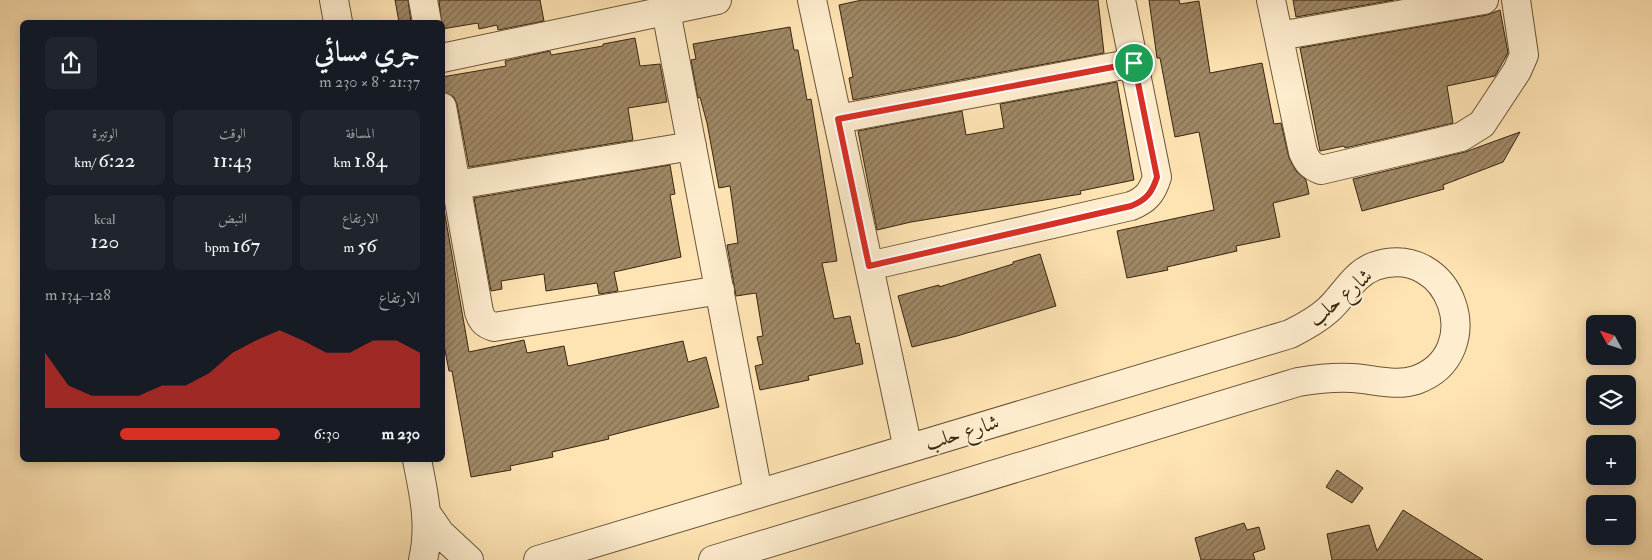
<!DOCTYPE html>
<html lang="ar">
<head>
<meta charset="utf-8">
<style>
	body { margin:0; font-family:"IM FELL Double Pica",Amiri,serif; background:#20242c; color:#f1f3f6; direction:rtl; height:100vh; display:flex; flex-direction:column; font-size:19px; white-space:nowrap }
	* { box-sizing:border-box; margin:0 }
	p { font-size:16px; color:#9ea1a6 }
	.icon { flex:none; width:28px; height:28px; fill:none; stroke:currentColor; stroke-width:2; stroke-linecap:round; stroke-linejoin:round }
	.map { position:relative; flex:1; overflow:hidden; direction:ltr }
	.panel { position:absolute; left:20px; top:20px; width:425px; height:442px; display:flex; flex-direction:column; background:#171b24; border-radius:8px; box-shadow:0 2px 12px #0003; direction:rtl }
	.panel>* { flex:none }
	.needle { width:32px; rotate:310deg }
	.buttons { position:absolute; left:1586px; top:315px; display:grid; gap:10px }
	.buttons a { display:grid; place-items:center; width:50px; height:50px; border-radius:8px; background:#171b24; box-shadow:0 2px 12px #0003; font-size:25px }
	.pin { position:absolute; display:grid; place-items:center; width:42px; height:42px; color:#fff; margin:-21px; border:2px solid #fff; border-radius:50%; box-shadow:0 1px 5px #0007 }
	.round { display:grid; place-items:center; flex:none; width:52px; height:52px; border-radius:8px; background:#20242c }
	.headline { display:flex; align-items:center; justify-content:space-between; height:85px; padding:0 25px }
	h1 { font-size:28px; font-weight:600; line-height:38px }
	.stats { display:grid; grid-template-columns:repeat(3,1fr); gap:8px; height:85px; padding:5px 25px }
	.stats div { display:grid; align-content:center; border-radius:8px; background:#20242c; text-align:center }
	.stats b { font-size:21px; font-weight:600 }
	.stats small { font-size:14px; font-weight:400 }
	.stats p { font-size:14px }
	.chart { height:140px; padding:10px 25px }
	.chart p { display:flex; justify-content:space-between }
	.chart svg { width:100%; height:90px; margin-top:5px; fill:#d93025; opacity:.7 }
	ul { padding:0 25px; list-style:none; font-size:16px }
	li { display:grid; grid-template-columns:80px 60px 1fr; align-items:center; height:38px }
	li i { height:12px; border-radius:6px; background:#d93025 }
	.map>svg:first-child { display:block }
	.building { fill:url(#building-hatch); stroke:#382610 }
	.lines { fill:none; stroke-linecap:round; stroke-linejoin:round }
	.minor-casing { stroke:#6a5539; stroke-width:30 }
	.minor { stroke:#feedce; stroke-width:28 }
	.route-casing { stroke:#fff; stroke-width:10 }
	.route { stroke:#d93025; stroke-width:6 }
	.labels { text-anchor:middle; stroke-width:4; stroke-linejoin:round; paint-order:stroke }
	.street-label { font-size:21px; fill:#382610; stroke:#feedce }
</style>
</head>
<body>
<div class="map">
<svg width="1652" height="560" viewBox="0 0 1652 560">
	<defs>
		<pattern id="building-hatch" width="6" height="6" patternUnits="userSpaceOnUse" patternTransform="scale(1.25)"><rect width="6" height="6" fill="#9f8865"/><path d="M-1 1l2-2M0 6l6-6M5 7l2-2" fill="none" stroke="#836f52"/></pattern>
	</defs>
	<rect width="100%" height="100%" fill="#fee3b3"/>
	<filter id="stains"><feTurbulence type="fractalNoise" baseFrequency=".004" numOctaves="4"/><feColorMatrix values="0 0 0 0 .2 0 0 0 0 .09 0 0 0 0 .02 0 0 0 .5 -.17"/></filter>
	<radialGradient id="worn" r=".72"><stop offset=".6" stop-color="#630" stop-opacity="0"/><stop offset="1" stop-color="#630" stop-opacity=".3"/></radialGradient>
	<path class="building" d="M395,0H408L411,22H399Z
		M439,0H540L544,21L498,30L497,25L479,29L478,23L442,29Z
		M862,0H1098L1104,53L853,100L849,78L853,77L839,5Z
		M1149,0H1179L1180,4L1199,1L1210,73L1262,63L1274,124L1281,123L1289,158L1296,171L1306,180L1309,194L1273,203L1280,237L1236,246L1237,251L1167,267L1168,270L1127,278L1117,231L1214,210L1199,132L1175,137L1160,58H1157Z
		M1293,0H1394L1296,17Z
		M1500,10L1508,53L1495,76L1447,86L1453,123L1345,148L1344,146L1320,151L1300,48L1487,15Z
		M790,27L794,50H798L807,100L811,99L837,261L822,263L834,319L850,316L856,344L859,343L863,364L808,376L809,380L760,390L755,366L763,364L757,337L763,336L756,293L736,296L727,245L738,243L730,186L719,188L707,123L700,97L698,98L691,60L696,59L693,44Z
		M635,38L640,66L660,64L667,102L628,108L633,140L469,167L457,104L454,97L442,92V77L506,66L505,61L550,51L551,55L603,46V44Z
		M1117,82L1134,180L1080,191L1081,194L911,222L877,230L858,131L962,111L966,135L1004,128L1000,104Z
		M1520,132L1503,162L1443,185L1444,189L1362,211L1353,179L1465,152Z
		M670,165L675,194L670,195L681,257L614,272L618,291L599,294L597,283L546,291L544,274L501,281L502,289L491,291L474,198Z
		M442,198L469,352L524,340L527,353L564,346L568,366L683,341L688,362L706,357L719,407L608,436L609,439L552,452L553,457L510,466L511,470L471,477L452,371H449L442,335Z
		M1040,254L1056,306L957,336L912,347L898,296L939,285V287L1013,264V262Z
		M1337,470L1363,488L1352,503L1326,487Z
		M1403,510L1483,560H1332L1327,534L1369,525L1377,551Z
		M1244,523L1247,530L1259,527L1265,549L1253,553L1255,560H1201L1195,538Z"/>
	<g class="lines">
		<defs>
			<path id="minor" d="M334,0L338,22
				M423,0L427,22
				M812,0L908,449
				M1271,0L1303,152C1307,162 1311,166 1321,170L1461,137L1482,124L1517,71L1524,55L1516,0
				M666,11L758,493
				M1279,36L1484,0
				M442,58L717,0
				M442,107L479,312C482,321 485,324 494,327L720,290
				M838,119L1134,63
				M456,185L692,146
				M869,266L1131,206C1146,200 1152,193 1157,177L1121,0
				M417,460C424,494 431,525 423,560
				M427,514L440,533L469,560
				M538,560L1290,334C1304,327 1317,320 1328,310C1344,296 1353,274 1375,266C1452,241 1489,354 1416,380C1395,387 1373,379 1352,378C1334,377 1316,379 1298,382L713,560"/>
		</defs>
		<use href="#minor" class="minor-casing"/>
		<use href="#minor" class="minor"/>
	</g>
	<g class="lines">
		<defs>
			<path id="route" d="M1134,63L1157,177C1152,193 1146,200 1131,206L869,266L838,119Z"/>
		</defs>
		<use href="#route" class="route-casing"/>
		<use href="#route" class="route"/>
	</g>
	<g class="labels">
		<g class="street-label">
			<text transform="translate(1340 297) rotate(-40)" y="7">شارع حلب</text>
			<text transform="translate(962 432) rotate(-17)" y="7">شارع حلب</text>
		</g>
	</g>
	<rect width="100%" height="100%" filter="url(#stains)"/>
	<rect width="100%" height="100%" fill="url(#worn)"/>
</svg>
<div class="buttons">
<a><svg class="needle" viewBox="-14 -14 28 28"><path d="M0-13l5 13h-10z" fill="#e53935"/><path d="M0 13l5-13h-10z" fill="#9ea1a6"/></svg></a>
<a><svg class="icon" aria-label="layers" viewBox="0 0 24 24"><path d="M12 4l9 5-9 5-9-5zM3 14l9 5 9-5"/></svg></a>
<a>+</a>
<a>−</a>
</div>
<div class="pin" style="left:1134px;top:63px;background:#1e9e55"><svg class="icon" aria-label="arrive" viewBox="0 0 24 24"><path d="M6 21V4h12l-3 4 3 4H6"/></svg></div>
<section class="panel">
<div class="headline"><div><h1>جري مسائي</h1><p>21:37 · 8 × 230 m</p></div><a class="round"><svg class="icon" aria-label="share" viewBox="0 0 24 24"><path d="M12 15V3M7 8l5-5 5 5M5 13v7h14v-7"/></svg></a></div>
<div class="stats">
<div><p>المسافة</p><b>1.84<small> km</small></b></div>
<div><p>الوقت</p><b>11:43</b></div>
<div><p>الوتيرة</p><b>6:22<small> /km</small></b></div>
</div>
<div class="stats">
<div><p>الارتفاع</p><b>56<small> m</small></b></div>
<div><p>النبض</p><b>167<small> bpm</small></b></div>
<div><p>kcal</p><b>120</b></div>
</div>
<div class="chart"><p><span>الارتفاع</span>128–134 m</p>
<svg viewBox="0 0 160 44" preserveAspectRatio="none"><path d="M0 44V17L10 33L20 38L30 38L40 38L50 33L60 33L70 27L80 17L90 11L100 6L110 11L120 17L130 17L140 11L150 11L160 17V44z"/></svg>
</div>
<ul>
<li><b>230 m</b>6:30<i style="width:68%"></i></li>
</ul>
</section>
</div>
</body>
</html>
